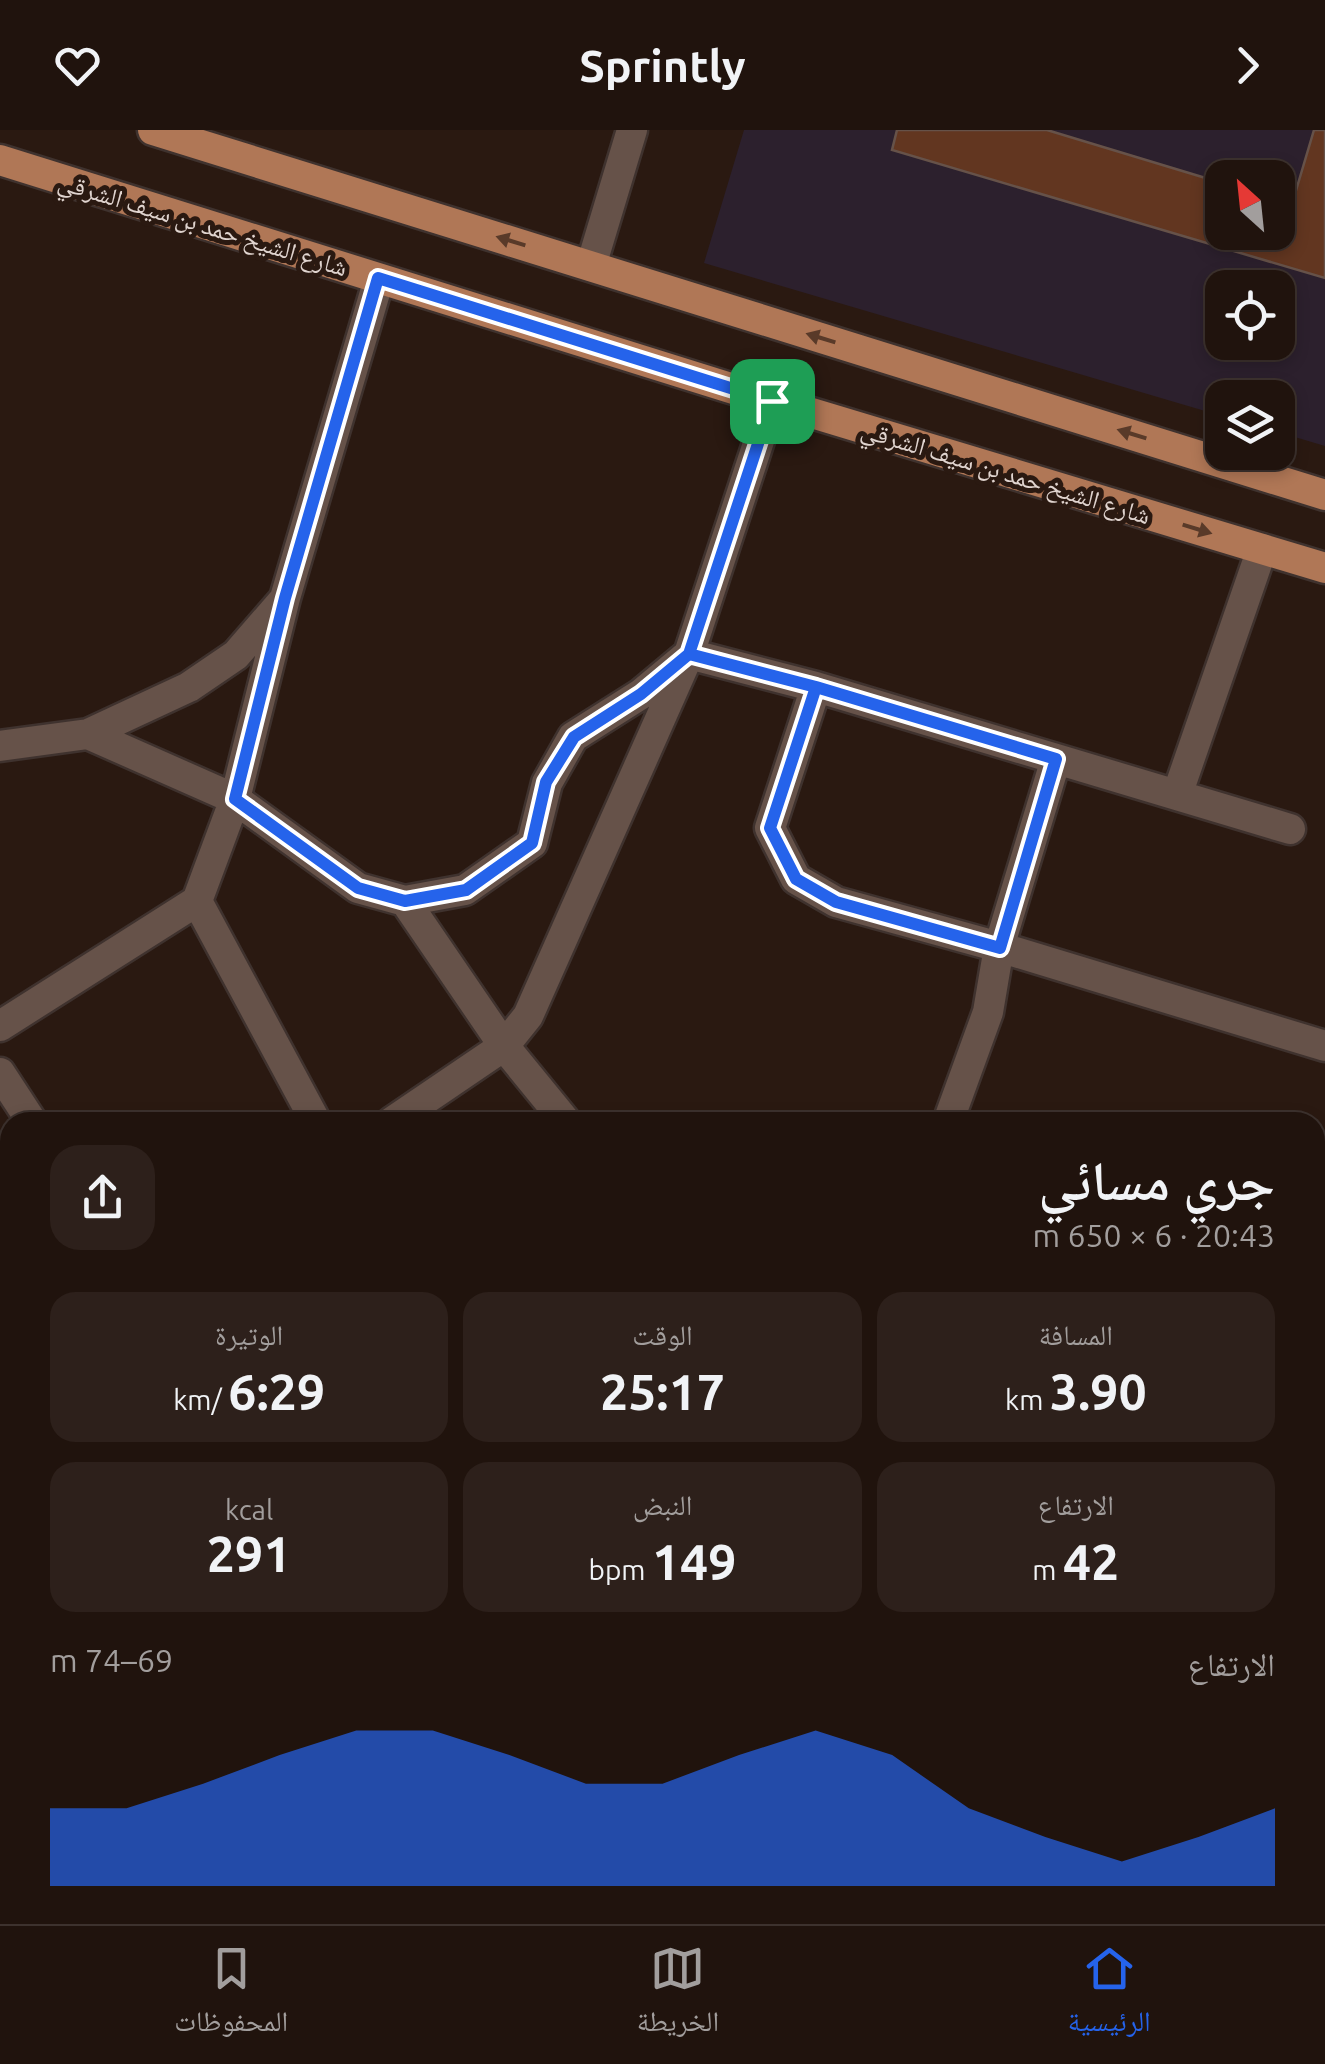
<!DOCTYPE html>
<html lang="ar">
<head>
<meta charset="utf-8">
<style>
	body { margin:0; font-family:Ubuntu,"Noto Naskh Arabic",sans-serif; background:#2d201b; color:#f1f3f6; direction:rtl; height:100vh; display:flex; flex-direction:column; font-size:38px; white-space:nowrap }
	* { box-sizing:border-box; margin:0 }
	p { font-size:32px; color:#a29e9d }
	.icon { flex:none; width:55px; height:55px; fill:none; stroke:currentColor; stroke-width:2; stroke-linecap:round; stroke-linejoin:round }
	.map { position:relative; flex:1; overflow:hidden; direction:ltr }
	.details { position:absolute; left:0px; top:982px; width:1325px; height:812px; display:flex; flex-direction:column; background:#20130d; border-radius:30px 30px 0 0; box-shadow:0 5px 15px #0003,0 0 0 2px #3d322e; direction:rtl }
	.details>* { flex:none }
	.needle { width:65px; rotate:333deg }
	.controls { position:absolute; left:1205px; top:30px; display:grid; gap:20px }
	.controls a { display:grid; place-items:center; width:90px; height:90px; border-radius:20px; background:#20130d; box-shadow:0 5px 15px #0003,0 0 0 2px #3d322e; font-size:50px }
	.pin { position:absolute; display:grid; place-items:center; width:85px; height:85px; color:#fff; margin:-42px; border-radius:20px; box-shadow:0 5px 15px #0006 }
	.round { display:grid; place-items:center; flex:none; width:105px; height:105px; border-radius:30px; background:#2d201b }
	.head { display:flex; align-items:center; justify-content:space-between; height:170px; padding:0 50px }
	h1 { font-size:55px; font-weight:600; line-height:75px }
	.metrics { display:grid; grid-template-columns:repeat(3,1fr); gap:15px; height:170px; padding:10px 50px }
	.metrics div { display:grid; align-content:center; border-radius:25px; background:#2d201b; text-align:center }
	.metrics b { font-size:50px; font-weight:600 }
	.metrics small { font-size:28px; font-weight:400 }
	.metrics p { font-size:28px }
	.chart { height:280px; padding:20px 50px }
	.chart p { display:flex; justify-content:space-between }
	.chart svg { width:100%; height:180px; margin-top:10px; fill:#2563eb; opacity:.7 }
	header { display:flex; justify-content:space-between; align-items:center; height:130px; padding:0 50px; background:#20130d; font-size:45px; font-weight:600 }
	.tab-bar { display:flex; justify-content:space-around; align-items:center; height:140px; border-top:2px solid #3d322e; background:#20130d; font-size:28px; color:#a29e9d }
	.tab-bar a { display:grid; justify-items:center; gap:5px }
	.tab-bar .selected { color:#2563eb }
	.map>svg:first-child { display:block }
	.education { fill:#2c202d; fill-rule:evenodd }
	.building { fill:#623620; stroke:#665249; stroke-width:2.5 }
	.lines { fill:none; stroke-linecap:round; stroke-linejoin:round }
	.minor-casing { stroke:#3f322e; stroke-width:35 }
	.major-casing { stroke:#3f322e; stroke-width:35 }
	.minor { stroke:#665249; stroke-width:30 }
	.major { stroke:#b07756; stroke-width:30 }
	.oneway { fill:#593a29 }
	.route-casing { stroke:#fff; stroke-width:20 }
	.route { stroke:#2563eb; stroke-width:12 }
	.labels { text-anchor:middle; stroke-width:10; stroke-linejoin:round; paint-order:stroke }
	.street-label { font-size:25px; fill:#e0d4cf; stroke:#2a1911 }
</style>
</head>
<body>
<header><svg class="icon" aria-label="forward" viewBox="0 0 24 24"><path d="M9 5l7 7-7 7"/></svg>Sprintly<svg class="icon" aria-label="heart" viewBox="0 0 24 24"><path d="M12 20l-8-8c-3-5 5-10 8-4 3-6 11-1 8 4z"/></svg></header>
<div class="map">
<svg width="1325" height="1794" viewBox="0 0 1325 1794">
	<rect width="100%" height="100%" fill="#2a1911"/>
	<path class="education" d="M744,0H1325V316L1278,302V268H1222V286L704,133ZM1222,48H1278V102H1222ZM1222,158H1278V212H1222Z"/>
	<path class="building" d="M897,0H1047L1222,53V102H1278V69L1292,74L1314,0H1325V148L892,20Z"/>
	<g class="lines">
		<defs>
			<path id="minor" d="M591,136L632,0
				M816,557L770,698L796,749L836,772L999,817L1056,629
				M88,604L235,669L358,758L405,771L504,916L566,992
				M0,616L88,604L189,557L236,525L282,472
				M1177,665L1262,419
				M405,771L465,760L532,713L547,653L573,607L641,564L689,524L816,557L1290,699
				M0,896L197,771
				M0,943L32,992
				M316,992L197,771L235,669L285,468L379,149
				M392,992L504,916L528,886L689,524L772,271
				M948,992L988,882L999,817L1325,916
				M0,1284L10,1278
				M0,1316L10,1333
				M1315,1496L1325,1499
				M0,1707L10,1701
				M281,1785L286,1794
				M796,1785L802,1794
				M1024,1785L1025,1794
				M539,1794L554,1785"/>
			<path id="major" d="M153,0L1325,365
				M0,30L772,271L1325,438
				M1315,1735L1325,1704
				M1296,1794L1299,1785"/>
		</defs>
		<use href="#minor" class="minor-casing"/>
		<use href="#major" class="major-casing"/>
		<use href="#minor" class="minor"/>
		<use href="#major" class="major"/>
	</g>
	<defs><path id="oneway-solid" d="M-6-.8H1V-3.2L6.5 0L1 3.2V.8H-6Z" transform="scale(2.5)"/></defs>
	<g class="oneway">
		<use href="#oneway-solid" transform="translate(511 111) rotate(-163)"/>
		<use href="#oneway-solid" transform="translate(821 208) rotate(-163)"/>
		<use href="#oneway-solid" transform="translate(1132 304) rotate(-163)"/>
		<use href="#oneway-solid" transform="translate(1197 399) rotate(17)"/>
	</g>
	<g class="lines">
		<defs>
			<path id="route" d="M772,271L378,148L285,468L235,669L358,758L405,771L466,760L532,713L546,652L574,607L641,564L689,524L816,557L770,698L796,749L836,772L1000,818L1056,629L816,557L689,524L772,271"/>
		</defs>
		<use href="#route" class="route-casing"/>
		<use href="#route" class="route"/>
	</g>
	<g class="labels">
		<g class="street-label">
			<text transform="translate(203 94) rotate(17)" y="9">شارع الشيخ حمد بن سيف الشرقي</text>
			<text transform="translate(1006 342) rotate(17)" y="9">شارع الشيخ حمد بن سيف الشرقي</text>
		</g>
	</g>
</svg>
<div class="controls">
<a><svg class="needle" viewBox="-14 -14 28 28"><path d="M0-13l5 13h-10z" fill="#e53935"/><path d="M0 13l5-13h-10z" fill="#a29e9d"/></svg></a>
<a><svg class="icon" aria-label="locate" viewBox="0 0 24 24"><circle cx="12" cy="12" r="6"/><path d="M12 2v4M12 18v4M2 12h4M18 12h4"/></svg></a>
<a><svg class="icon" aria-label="layers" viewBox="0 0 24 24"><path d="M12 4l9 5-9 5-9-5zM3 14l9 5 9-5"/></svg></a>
</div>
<div class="pin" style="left:772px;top:271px;background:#1e9e55"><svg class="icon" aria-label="arrive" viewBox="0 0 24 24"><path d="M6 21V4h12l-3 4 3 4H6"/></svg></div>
<section class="details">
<div class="head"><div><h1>جري مسائي</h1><p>20:43 · 6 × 650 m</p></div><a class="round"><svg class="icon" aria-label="share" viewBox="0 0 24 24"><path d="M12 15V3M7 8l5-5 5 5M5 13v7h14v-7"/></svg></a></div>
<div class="metrics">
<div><p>المسافة</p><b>3.90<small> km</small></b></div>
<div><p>الوقت</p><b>25:17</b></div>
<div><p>الوتيرة</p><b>6:29<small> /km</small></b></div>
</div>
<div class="metrics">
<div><p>الارتفاع</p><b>42<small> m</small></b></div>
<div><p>النبض</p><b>149<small> bpm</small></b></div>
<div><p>kcal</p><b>291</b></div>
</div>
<div class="chart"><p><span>الارتفاع</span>69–74 m</p>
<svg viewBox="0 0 160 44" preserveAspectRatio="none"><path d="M0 44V25L10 25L20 19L30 12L40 6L50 6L60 12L70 19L80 19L90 12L100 6L110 12L120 25L130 32L140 38L150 32L160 25V44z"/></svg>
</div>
</section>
</div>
<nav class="tab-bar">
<a class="selected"><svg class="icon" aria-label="home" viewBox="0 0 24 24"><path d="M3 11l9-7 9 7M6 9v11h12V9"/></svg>الرئيسية</a>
<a><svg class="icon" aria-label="map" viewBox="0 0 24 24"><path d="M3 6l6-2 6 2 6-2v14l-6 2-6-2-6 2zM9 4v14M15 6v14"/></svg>الخريطة</a>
<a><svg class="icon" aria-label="saved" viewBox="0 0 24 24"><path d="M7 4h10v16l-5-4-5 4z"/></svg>المحفوظات</a>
</nav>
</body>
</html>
